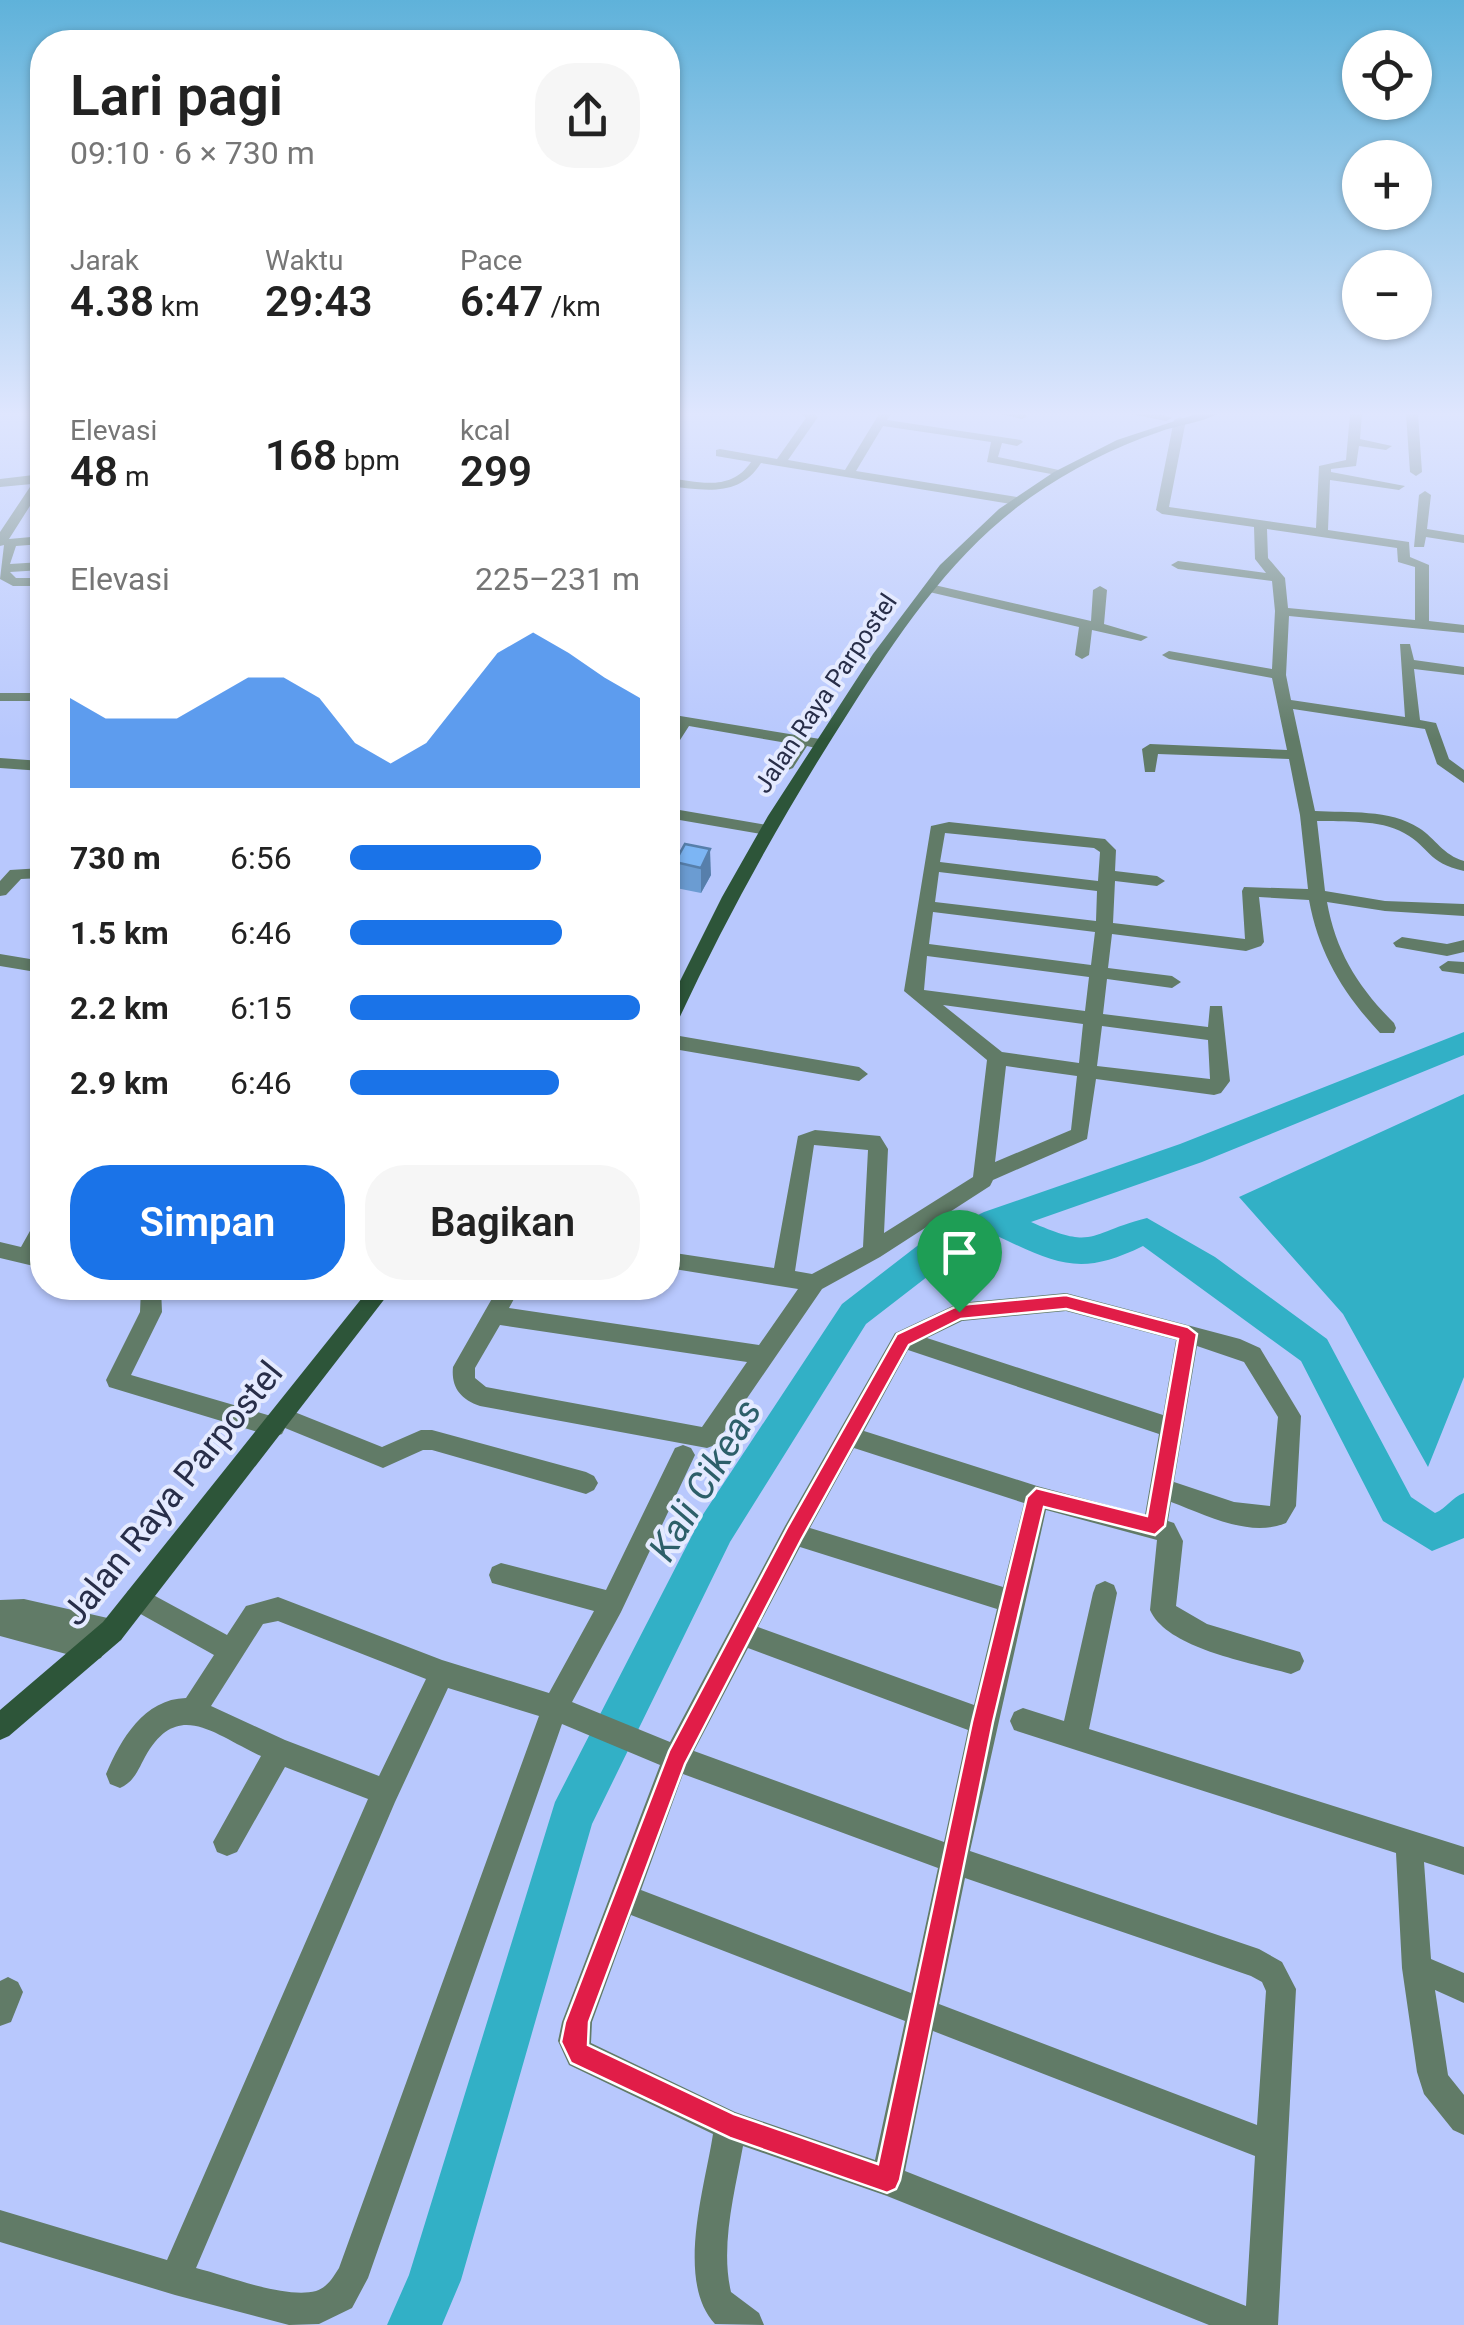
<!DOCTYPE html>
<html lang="id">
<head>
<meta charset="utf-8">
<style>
	body { margin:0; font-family:Roboto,sans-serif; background:#f6f6f6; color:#222; height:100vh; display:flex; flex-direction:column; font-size:38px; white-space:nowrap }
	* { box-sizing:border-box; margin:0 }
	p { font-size:32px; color:#767676 }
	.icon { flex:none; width:55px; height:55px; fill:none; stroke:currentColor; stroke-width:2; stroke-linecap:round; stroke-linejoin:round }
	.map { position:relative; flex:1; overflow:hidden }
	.sheet { position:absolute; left:30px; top:30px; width:650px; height:1270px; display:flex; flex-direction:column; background:#fff; border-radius:40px; box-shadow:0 2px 8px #0004 }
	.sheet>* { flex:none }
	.tools { position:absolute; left:1342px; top:30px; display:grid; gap:20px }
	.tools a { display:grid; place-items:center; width:90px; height:90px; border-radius:50%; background:#fff; box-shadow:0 2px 8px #0004; font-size:50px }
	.pin { position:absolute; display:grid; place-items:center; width:85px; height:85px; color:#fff; margin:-102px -42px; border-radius:50% 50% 50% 0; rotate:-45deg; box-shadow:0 0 10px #0007 }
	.pin .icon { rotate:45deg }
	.round { display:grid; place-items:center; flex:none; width:105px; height:105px; border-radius:40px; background:#f6f6f6 }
	.head { display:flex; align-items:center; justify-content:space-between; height:170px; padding:0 40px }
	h1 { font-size:55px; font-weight:600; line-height:75px }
	.figures { display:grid; grid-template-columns:repeat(3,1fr); gap:15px; height:170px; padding:10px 40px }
	.figures div { display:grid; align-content:center }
	.figures b { font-size:42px; font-weight:600 }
	.figures small { font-size:28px; font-weight:400 }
	.figures p { font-size:28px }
	.chart { height:280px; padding:20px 40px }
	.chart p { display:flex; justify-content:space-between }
	.chart svg { width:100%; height:180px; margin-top:10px; fill:#1a73e8; opacity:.7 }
	.primary-button { display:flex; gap:20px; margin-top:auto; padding:20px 40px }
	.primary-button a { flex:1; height:115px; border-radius:40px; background:#1a73e8; color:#fff; font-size:40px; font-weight:600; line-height:115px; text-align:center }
	.primary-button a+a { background:#f6f6f6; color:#222 }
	ul { padding:0 40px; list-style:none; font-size:32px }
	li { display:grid; grid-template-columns:160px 120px 1fr; align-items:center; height:75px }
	li i { height:25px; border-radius:12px; background:#1a73e8 }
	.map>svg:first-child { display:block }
	.water { fill:#32b0c6 }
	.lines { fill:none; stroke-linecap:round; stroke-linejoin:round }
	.river { fill:#32b0c6; fill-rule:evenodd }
	.street { fill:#617b67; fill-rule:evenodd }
	.secondary { fill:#2d5539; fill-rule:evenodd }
	.wall { fill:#6b9cd2 }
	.shaded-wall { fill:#577fab }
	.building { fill:#7cb5f4; stroke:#577fab; stroke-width:2.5 }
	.route { fill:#e11d48; stroke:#fff; stroke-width:2.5; fill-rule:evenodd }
	.labels { text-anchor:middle; stroke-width:8; stroke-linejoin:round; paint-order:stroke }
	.far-street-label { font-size:25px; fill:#282e49; stroke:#e4eaff }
	.near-street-label { font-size:35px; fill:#282e49; stroke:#e4eaff }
	.near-water-label { font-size:38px; font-style:italic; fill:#2d5f69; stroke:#e4eaff }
</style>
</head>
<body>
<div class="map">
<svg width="1464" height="2325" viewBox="0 0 1464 2325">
	<rect width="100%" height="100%" fill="#b8c8fd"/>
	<path class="water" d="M1464,1094V1377L1428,1467L1343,1314L1239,1197Z"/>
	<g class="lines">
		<path class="river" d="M1464,1032V1055L1202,1162L1031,1222C1096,1251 1087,1233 1147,1218L1215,1257L1327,1339L1411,1497L1435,1513C1447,1508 1451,1498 1464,1493V1538L1432,1551L1383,1521L1301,1361L1143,1246C1080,1277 1058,1264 997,1236L945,1263L866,1324L730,1542L592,1824L461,2280L442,2325H387L409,2275L555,1802L702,1516L842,1304L921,1243L984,1212L1180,1144Z"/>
		<path class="street" d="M801,414H815L818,417L788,460L845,470L879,414H891L887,420L1021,440L1023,442L1017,446L1002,443L998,457L1068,472L1062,476L987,462L991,442L883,426L856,471L1017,497L1023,501L1017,505L761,463C739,498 704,490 668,486V478C699,482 731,492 751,462L716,456V450L720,449L777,459L806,418Z
			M1000,414H1026L1028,416L1022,419Z
			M1130,414H1161L1172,418L1166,421Z
			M1350,414H1362L1360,439L1392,446L1386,450L1359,446L1356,466L1331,469V472L1405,486L1399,490L1330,480L1328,530L1409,542L1410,557L1429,565V621L1464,625V633L1289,616L1286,675L1291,700L1405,717L1400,644H1410L1414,660L1464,667V675L1414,669L1420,720L1436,723L1449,759L1464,770V783L1437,764L1425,729L1293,709L1315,811C1348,813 1390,809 1419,828C1436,839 1443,855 1464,861V871C1426,862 1431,848 1404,833C1379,819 1344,822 1317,821L1325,891L1385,901L1464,904V916L1385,911L1327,902C1336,952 1358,987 1394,1023L1396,1028L1394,1033H1380C1343,993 1319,954 1309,900L1259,897L1264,942L1261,946L1246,951L1112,934L1108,968L1172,976L1181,982L1172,988L1107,979L1103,1014L1208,1027L1210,1006H1222L1230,1081L1221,1093L1214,1095L1096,1079L1087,1139L993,1180L990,1186L880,1257L822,1289L715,1445L707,1448L480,1406C460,1399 451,1387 453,1367L498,1288H520L509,1308L759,1345L798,1289L668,1268V1252L774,1268L798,1136L815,1130L880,1136L888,1149L884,1233L973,1177L987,1060L904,991L931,826L949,822L1105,839L1116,850L1115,871L1157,876L1165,881L1157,886L1115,881L1113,923L1245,939L1242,891L1244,887L1308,889L1300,815L1289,759L1158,754L1155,772H1145L1142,749L1150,744L1287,750L1272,678L1169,659L1162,655L1169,651L1272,669L1275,611L1272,581L1178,569L1171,565L1178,561L1266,573L1255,559L1254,527L1162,514L1156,510L1174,420L1180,417L1186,420L1169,507L1316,528L1319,466L1346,460ZM1267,529L1397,548L1398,562L1415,567V620L1288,608L1285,578L1268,558ZM945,833L1094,848L1100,852L1098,881L940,862ZM939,872L1097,891L1096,921L935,902ZM933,912L1095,932L1091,965L929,944ZM927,956L1089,977L1085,1011L924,990ZM943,1005L1083,1024L1079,1063L1002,1052ZM1102,1026L1208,1040L1210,1079L1097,1066ZM1006,1066L1077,1076L1071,1130L995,1162ZM814,1145L868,1150L863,1247L812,1274L795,1271ZM500,1325L747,1362L702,1427L486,1387L475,1378V1368Z
			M1406,414H1418L1422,472L1416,476L1410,472Z
			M42,474V487L9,539L42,536V544L16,546L10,564L42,562V570L10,572L16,578H42V586H13L0,579L4,545L0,546V532L32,484L0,487V479Z
			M1425,491L1431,495L1427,529L1464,535V543L1426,537L1424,547H1414L1419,495Z
			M930,584L1091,621L1093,590L1100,586L1107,590L1104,624L1148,637L1141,641L1092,630L1089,655L1082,659L1075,655L1079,627L925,591L923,588Z
			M0,693H42V701H0Z
			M668,714L820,739L828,744L820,749L807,746L793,768L788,770L780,765L793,744L689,726L673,751L668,753V737L676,724L668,722Z
			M0,758L42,761V771L0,768Z
			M668,808L767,825L775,830L767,835L668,818Z
			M42,868V878L21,879L6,895L0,896V881L10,870Z
			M1402,937L1447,944L1464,940V952L1447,956L1396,947L1393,943Z
			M0,954L42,961V973L0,966Z
			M1448,961L1464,962V974L1442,971L1439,967Z
			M668,1034L859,1067L868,1074L859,1081L668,1048Z
			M42,1220V1268L0,1258V1242L21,1247L35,1222Z
			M141,1288H161L162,1312L131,1375L271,1416L274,1410L282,1407L382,1447L421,1430H432L586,1472L594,1476L598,1483L594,1490L586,1494L432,1450H423L383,1468L285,1428L282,1434L274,1437L109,1387L106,1380L140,1312Z
			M1066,1293L1240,1339L1260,1348L1301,1416L1296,1506L1286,1523C1249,1538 1206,1515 1171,1502L1168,1521L1174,1523L1183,1541L1176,1606L1207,1624L1300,1652L1304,1661L1300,1670L1291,1674C1253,1663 1167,1649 1150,1610L1157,1540L1046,1510L970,1851L1259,1949L1282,1962L1296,1989L1278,2325H1209L887,2196L743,2146C735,2191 720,2246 731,2292L759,2313L764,2325L715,2324C675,2281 705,2187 713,2134L569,2065L558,2041L562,2022L660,1765L562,1724L368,2278L352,2308L319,2324L289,2325L175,2295L0,2242V2210L167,2260L368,1799L285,1767L237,1852L227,1856L217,1852L213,1842L261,1756C214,1735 178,1698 145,1757C138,1770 134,1782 120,1788L110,1784L106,1774C121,1739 144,1699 186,1698L214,1655L128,1607L124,1599L128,1591L137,1587L146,1591L227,1635L246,1606L278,1597L442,1660L549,1693L594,1611L492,1583L489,1575L492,1567L501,1563L606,1590L675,1448L683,1445L691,1448L695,1455L621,1612L572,1702L670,1742L785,1526L895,1333L959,1303ZM1066,1311L1176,1340L1163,1415L927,1338L962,1321ZM1197,1346L1244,1362L1278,1417L1270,1506L1234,1502L1174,1482ZM908,1350L1159,1434L1145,1515L1037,1486L864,1431ZM854,1448L1024,1503L1003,1587L810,1528ZM800,1547L997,1609L974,1705L758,1627ZM278,1621L426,1679L379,1776L285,1740L211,1706L263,1624ZM748,1648L968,1730L944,1842L694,1751ZM448,1688L539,1716L339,2268C333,2277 328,2287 316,2291C285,2299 228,2276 196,2268L395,1802ZM683,1774L938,1868L911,1993L641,1890ZM965,1878L1251,1976L1262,1982L1266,1991L1257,2125L939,2004ZM631,1915L905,2021L875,2160L735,2112L591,2043L592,2022ZM933,2031L1255,2156L1246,2306L905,2171Z
			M1105,1581L1114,1585L1117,1593L1089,1729L1464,1847V1875L1424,1862L1431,1959L1464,1973V2003L1435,1990L1448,2075L1464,2095V2135L1453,2130L1424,2094L1417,2072L1402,1968L1396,1853L1014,1730L1010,1721L1014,1712L1023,1708L1064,1721L1093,1593L1096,1585Z
			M24,1599L112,1619L121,1622L125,1631L121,1640L112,1643L101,1641L105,1649L101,1658L92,1661L0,1636V1600Z
			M8,1977L18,1982L23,1992L11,2022L0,2026V1981Z"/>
		<path class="secondary" d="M1196,414H1217C1201,423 1177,425 1159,432C1114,447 1070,470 1031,497C953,552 900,632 850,710C785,811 727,915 677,1023L668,1029V1005L722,897L768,816L873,654L940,565L999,509L1054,472L1117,440Z
			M370,1288H393L121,1640L9,1736L0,1740V1710L103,1622Z"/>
	</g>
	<path class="wall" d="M42,468V500H38L34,488Z
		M685,844L711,875L701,893L676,888L675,862Z"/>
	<path class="shaded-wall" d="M710,849L711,875L701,893V868Z"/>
	<path class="building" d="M42,468V488H34Z
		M685,844L710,849L701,868L675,862Z"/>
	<linearGradient id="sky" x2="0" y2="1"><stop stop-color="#5fb2da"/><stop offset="0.56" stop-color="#dfe6fe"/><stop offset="1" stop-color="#dfe6fe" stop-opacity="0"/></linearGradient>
	<rect width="1464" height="739" fill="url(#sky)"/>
	<path class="route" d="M1066,1295L1188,1327L1197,1334L1165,1526L1155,1535L1044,1507L993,1722L900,2180L896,2189L887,2193L730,2138L571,2063L561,2042L565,2022L669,1751L787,1528L897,1334L959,1305ZM1066,1309L1178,1339L1147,1516L1036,1488L1027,1497L972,1722L878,2164L734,2114L588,2045L589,2022L685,1764L801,1540L909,1345L961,1319Z"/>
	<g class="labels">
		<g class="far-street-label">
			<text transform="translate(825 693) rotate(-56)" y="9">Jalan Raya Parpostel</text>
		</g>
		<g class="near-street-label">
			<text transform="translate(172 1493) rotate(-51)" y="12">Jalan Raya Parpostel</text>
		</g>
		<g class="near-water-label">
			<text transform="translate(705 1480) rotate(-59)" y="13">Kali Cikeas</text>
		</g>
	</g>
</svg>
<div class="tools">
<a><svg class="icon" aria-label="locate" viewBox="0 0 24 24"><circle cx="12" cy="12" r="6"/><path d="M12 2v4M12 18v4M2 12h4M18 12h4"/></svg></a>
<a>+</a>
<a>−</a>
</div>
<div class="pin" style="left:959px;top:1312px;background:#1e9e55"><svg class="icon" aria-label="arrive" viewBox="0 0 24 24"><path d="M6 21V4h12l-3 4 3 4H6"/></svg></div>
<section class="sheet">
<div class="head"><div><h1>Lari pagi</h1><p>09:10 · 6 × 730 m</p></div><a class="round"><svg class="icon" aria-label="share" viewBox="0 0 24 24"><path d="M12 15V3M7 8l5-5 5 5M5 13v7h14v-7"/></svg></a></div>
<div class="figures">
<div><p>Jarak</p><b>4.38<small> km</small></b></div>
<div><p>Waktu</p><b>29:43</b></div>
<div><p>Pace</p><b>6:47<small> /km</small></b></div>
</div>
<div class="figures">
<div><p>Elevasi</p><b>48<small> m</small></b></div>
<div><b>168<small> bpm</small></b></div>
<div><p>kcal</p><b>299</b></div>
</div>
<div class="chart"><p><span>Elevasi</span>225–231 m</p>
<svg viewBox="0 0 160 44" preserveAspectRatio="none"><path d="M0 44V22L10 27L20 27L30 27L40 22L50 17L60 17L70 22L80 33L90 38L100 33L110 22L120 11L130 6L140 11L150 17L160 22V44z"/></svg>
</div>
<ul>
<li><b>730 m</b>6:56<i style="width:66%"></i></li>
<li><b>1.5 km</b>6:46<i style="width:73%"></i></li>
<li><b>2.2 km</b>6:15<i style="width:100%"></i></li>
<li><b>2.9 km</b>6:46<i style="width:72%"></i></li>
</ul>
<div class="primary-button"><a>Simpan</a><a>Bagikan</a></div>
</section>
</div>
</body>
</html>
